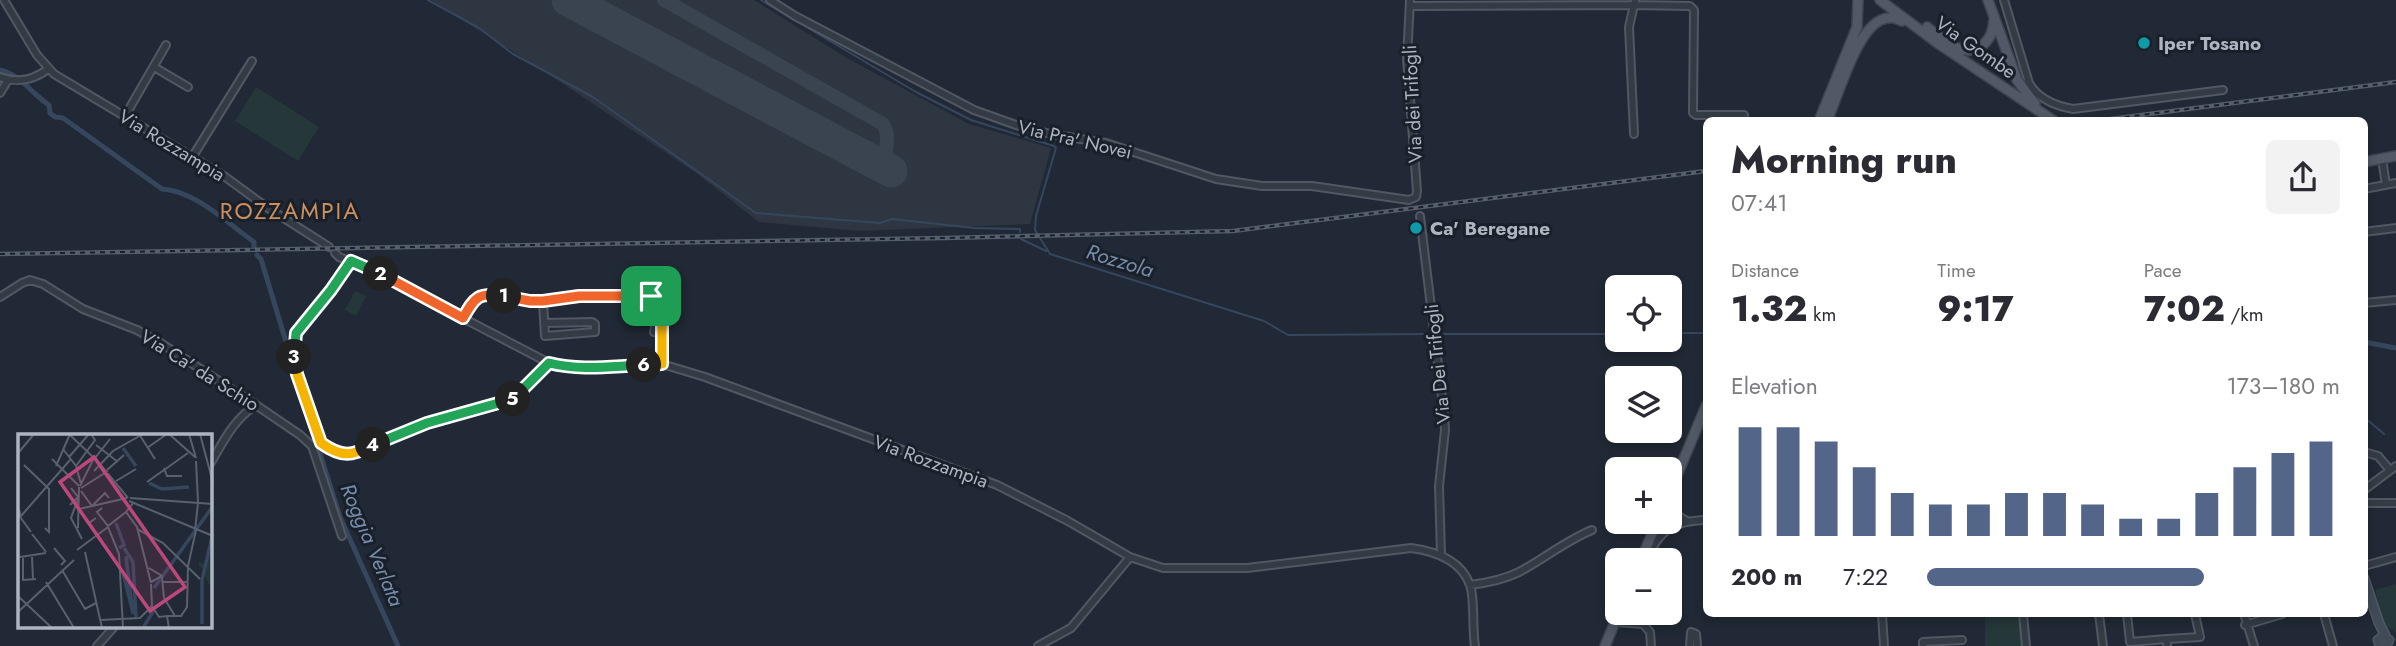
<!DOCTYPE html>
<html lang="en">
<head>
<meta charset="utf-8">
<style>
	body { margin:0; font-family:Jost,sans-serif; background:#f2f2f3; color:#2b2b33; height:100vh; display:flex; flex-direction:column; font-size:26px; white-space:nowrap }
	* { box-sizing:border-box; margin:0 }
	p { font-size:23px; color:#7c7c81 }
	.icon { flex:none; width:38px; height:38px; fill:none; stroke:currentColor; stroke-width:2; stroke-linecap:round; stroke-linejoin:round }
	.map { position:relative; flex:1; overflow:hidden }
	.details { position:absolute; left:1703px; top:117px; width:665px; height:500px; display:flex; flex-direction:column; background:#fff; border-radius:10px; box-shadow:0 4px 10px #0003 }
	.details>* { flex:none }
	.buttons { position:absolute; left:1605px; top:275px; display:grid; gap:14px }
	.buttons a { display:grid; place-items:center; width:77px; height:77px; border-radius:10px; background:#fff; box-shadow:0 4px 10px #0003; font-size:35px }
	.pin { position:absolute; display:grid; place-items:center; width:60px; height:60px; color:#fff; margin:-30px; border-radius:14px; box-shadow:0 4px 10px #0006 }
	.km { position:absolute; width:35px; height:35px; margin:-18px; border-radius:50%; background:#222; color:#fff; font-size:19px; line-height:35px; text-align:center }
	.round { display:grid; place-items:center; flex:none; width:74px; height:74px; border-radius:10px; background:#f2f2f3 }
	.overview { display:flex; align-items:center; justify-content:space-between; height:119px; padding:0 28px }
	h1 { font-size:38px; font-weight:800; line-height:52px }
	.figures { display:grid; grid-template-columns:repeat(3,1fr); gap:10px; height:119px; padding:7px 28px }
	.figures div { display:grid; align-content:center }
	.figures b { font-size:35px; font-weight:800 }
	.figures small { font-size:19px; font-weight:400 }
	.figures p { font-size:19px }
	.chart { height:196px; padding:14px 28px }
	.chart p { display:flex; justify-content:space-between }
	.chart svg { width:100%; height:126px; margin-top:7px; stroke:#536589; stroke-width:6 }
	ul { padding:0 28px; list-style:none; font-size:23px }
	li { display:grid; grid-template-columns:112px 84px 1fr; align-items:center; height:52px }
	li i { height:18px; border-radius:9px; background:#536589 }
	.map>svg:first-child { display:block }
	.airport { fill:#2e3642 }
	.green { fill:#253738 }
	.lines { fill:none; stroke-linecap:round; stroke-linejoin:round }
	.stream { stroke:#36465d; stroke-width:2 }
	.canal { stroke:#36465d; stroke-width:5 }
	.taxiway { stroke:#3a4450; stroke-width:14 }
	.runway { stroke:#3a4450; stroke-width:33 }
	.minor-casing { stroke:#515863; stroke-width:10 }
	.secondary-casing { stroke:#515863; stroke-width:11 }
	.primary-casing { stroke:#3d444f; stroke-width:12 }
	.minor { stroke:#333b45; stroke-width:6 }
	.secondary { stroke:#414a58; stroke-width:8 }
	.primary { stroke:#515966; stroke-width:9 }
	.rail-casing { stroke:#555e6c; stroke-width:4.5 }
	.rail { stroke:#19202a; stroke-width:2; stroke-dasharray:5; stroke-linecap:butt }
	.split-1-casing { stroke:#fff; stroke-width:14 }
	.split-2-casing { stroke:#fff; stroke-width:14 }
	.split-3-casing { stroke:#fff; stroke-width:14 }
	.split-4-casing { stroke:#fff; stroke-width:14 }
	.split-5-casing { stroke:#fff; stroke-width:14 }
	.split-6-casing { stroke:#fff; stroke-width:14 }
	.split-7-casing { stroke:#fff; stroke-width:14 }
	.split-1 { stroke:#f0652b; stroke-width:9 }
	.split-2 { stroke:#f0652b; stroke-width:9 }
	.split-3 { stroke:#22a559; stroke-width:9 }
	.split-4 { stroke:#f5b400; stroke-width:9 }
	.split-5 { stroke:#22a559; stroke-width:9 }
	.split-6 { stroke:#22a559; stroke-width:9 }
	.split-7 { stroke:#f5b400; stroke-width:9 }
	.culture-dot { fill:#0f9aa8; stroke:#19202a; stroke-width:2.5 }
	.labels { text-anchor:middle; stroke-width:6; stroke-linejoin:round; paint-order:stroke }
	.poi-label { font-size:19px; font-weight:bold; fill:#adb5c2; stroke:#19202a; text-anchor:start }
	.street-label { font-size:19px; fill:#adb5c2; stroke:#19202a }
	.water-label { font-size:21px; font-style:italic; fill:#768caa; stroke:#19202a }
	.quarter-label { font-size:23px; letter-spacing:2px; fill:#cd8f5e; stroke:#19202a }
	.inset-river { fill:none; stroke:#36465d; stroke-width:3.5 }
	.inset-road { fill:none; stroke:#58616d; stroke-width:2 }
	.view { fill:#bc477a; fill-opacity:0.15; stroke:#bc477a; stroke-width:3.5 }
	.inset-edge { fill:none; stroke:#adb5c2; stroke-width:3.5 }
</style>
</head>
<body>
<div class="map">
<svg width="2396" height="646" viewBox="0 0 2396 646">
	<rect width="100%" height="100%" fill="#202935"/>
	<path class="airport" d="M431,0H754L845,57L969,124L1051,148L1030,224L859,231L759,222L699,175L553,77Z"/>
	<path class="green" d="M256,87L319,127L298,161L235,121Z
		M355,291L366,296L356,316L345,310Z
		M2396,584V633L2384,625L2375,590Z
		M1985,614H2021L2024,646H1985Z"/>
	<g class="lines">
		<path class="stream" d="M428,0L479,28L513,54L593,97L756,213L880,223L892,219L974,228L1020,229V232
			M761,0L916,92L971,120L1054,146L1056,148L1036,216L1035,230L1050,254L1264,321L1288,335L1430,334
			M1021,239L1046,251
			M1670,333H1706
			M1436,334H1617
			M2364,417L2384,434"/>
		<path class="canal" d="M0,70C21,75 31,93 49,105L50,113L55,117L63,118L162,189C196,191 227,223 254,242V248
			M257,255L261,259L293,365
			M2364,342L2396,348
			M308,415L340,517L398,646"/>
		<path class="taxiway" d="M576,0L581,7
			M664,0L883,124C890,135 886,147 885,159L877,164"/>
		<path class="runway" d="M568,0L891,171"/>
		<defs>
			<path id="minor" d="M4,0L37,55L54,74L224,176L265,206L329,247
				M770,0L795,16L974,110L1016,125L1050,134L1106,143L1216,179L1262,186H1312L1409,200L1416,197L1417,191L1407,59L1410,0
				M1635,0L1634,5L1690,6L1694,10L1693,113L1696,115H1744
				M2004,0L2029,83C2038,99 2056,106 2073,109L2223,90
				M1410,6L1634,5L1629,27L1634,134
				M154,67L188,87
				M0,77C17,83 34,80 48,69
				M0,93L8,80
				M125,116L166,45
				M193,156L252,61
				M2382,159L2386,185
				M2364,189L2396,183
				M1420,216L1444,414L1445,430L1439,486L1441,554
				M2364,232L2396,228
				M335,253L339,257L387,276L415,293L549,363L578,368H601L662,364L705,377L997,485L1068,521L1130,557L1163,568H1247L1411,548C1434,551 1461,560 1470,585C1475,599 1472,629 1475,646
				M351,262L331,290L296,333L293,350L297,374L321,443L339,453L358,454L369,447L427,423L508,401L549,363
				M0,297L22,283L30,280L43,284L83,309L137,330L159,342L256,405L300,435L312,446L321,443
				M543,301L545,336L595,332V324L592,322L544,323
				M2364,303L2396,300
				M463,318L473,301L480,295L490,294L530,301L561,300L597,296H653L662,306V364
				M662,323H656L654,332L662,334
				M312,446L342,536
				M2364,452L2378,456L2390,470
				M210,464C223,442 234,419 256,405
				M1675,489C1669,504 1672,514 1687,521
				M2364,490L2396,466
				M2364,503H2396
				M1646,560C1660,529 1673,521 1706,520
				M2364,566L2396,557
				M1470,585C1486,583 1503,580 1519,572C1544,559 1565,541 1592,530
				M1882,614L1884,646
				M2023,614L2026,646
				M2099,614L2103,646
				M2127,614L2130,642L2167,639
				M2244,614L2254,646
				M2324,614L2333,646
				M1615,622L1643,624L1650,632L1651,646
				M2245,625L2282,614
				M97,646L114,627
				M1038,646L1071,628L1130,557
				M1690,646L1691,632L1696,634L1697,646
				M1923,646V642L1962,640
				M2167,646V639L2200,637L2195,614"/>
			<path id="secondary" d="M2364,578L2379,623L2386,637
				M2380,646L2378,640L2383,636L2389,640L2386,646"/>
			<path id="primary" d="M1880,0L1936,42L2054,121
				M1988,0L2017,80L2035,104
				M1927,27C1942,39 1963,60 1983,45C1991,38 1993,30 1994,20
				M1819,121L1857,27L1858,0
				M1827,121C1838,96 1856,31 1881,20C1889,16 1895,18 1902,21
				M2364,162L2396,156
				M1670,492L1706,406
				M1641,560L1657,522
				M1605,646L1619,612"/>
		</defs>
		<use href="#minor" class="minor-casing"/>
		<use href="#secondary" class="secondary-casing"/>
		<use href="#primary" class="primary-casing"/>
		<use href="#minor" class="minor"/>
		<use href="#secondary" class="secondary"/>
		<use href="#primary" class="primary"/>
		<defs>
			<path id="rail" d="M2095,121L2396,82
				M0,254L945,238L1233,231L1706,171"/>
		</defs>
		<use href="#rail" class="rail-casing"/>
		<use href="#rail" class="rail"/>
	</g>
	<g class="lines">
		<defs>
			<path id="split-1" d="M504,296L530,301H543L579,296H651"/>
			<path id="split-2" d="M381,274L463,318C475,297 478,292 504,296"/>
			<path id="split-3" d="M294,357L296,333L331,290L351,261L381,274"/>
			<path id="split-4" d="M294,357L297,374L321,443C342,458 352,456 373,445"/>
			<path id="split-5" d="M373,445L427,423L513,399"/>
			<path id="split-6" d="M513,399L549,363C581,371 612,366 644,365"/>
			<path id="split-7" d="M644,365L662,364V306L658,299L651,296"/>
		</defs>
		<use href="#split-1" class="split-1-casing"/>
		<use href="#split-2" class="split-2-casing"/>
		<use href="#split-3" class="split-3-casing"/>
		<use href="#split-4" class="split-4-casing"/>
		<use href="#split-5" class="split-5-casing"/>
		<use href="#split-6" class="split-6-casing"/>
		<use href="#split-7" class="split-7-casing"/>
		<use href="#split-1" class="split-1"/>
		<use href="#split-2" class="split-2"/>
		<use href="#split-3" class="split-3"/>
		<use href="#split-4" class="split-4"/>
		<use href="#split-5" class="split-5"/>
		<use href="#split-6" class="split-6"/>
		<use href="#split-7" class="split-7"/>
	</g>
	<g class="culture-dot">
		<circle cx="2144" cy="43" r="7"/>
		<circle cx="1416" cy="228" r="7"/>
	</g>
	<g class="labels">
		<g class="poi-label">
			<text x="2158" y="50">Iper Tosano</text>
			<text x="1430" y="235">Ca' Beregane</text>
		</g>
		<g class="street-label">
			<text transform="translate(1976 47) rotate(35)" y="7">Via Gombe</text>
			<text transform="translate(1412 104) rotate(-93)" y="7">Via dei Trifogli</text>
			<text transform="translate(1075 139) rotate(13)" y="7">Via Pra' Novei</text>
			<text transform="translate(172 145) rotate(31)" y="7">Via Rozzampia</text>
			<text transform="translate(1437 364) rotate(-96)" y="7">Via Dei Trifogli</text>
			<text transform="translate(200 370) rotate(32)" y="7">Via Ca' da Schio</text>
			<text transform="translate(931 461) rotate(20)" y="7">Via Rozzampia</text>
		</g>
		<g class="water-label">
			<text transform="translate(1120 261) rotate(17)" y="7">Rozzola</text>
			<text transform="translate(372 545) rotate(67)" y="7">Roggia Verlata</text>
		</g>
		<g class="quarter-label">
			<text x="290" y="219">ROZZAMPIA</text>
		</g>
	</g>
	<g transform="translate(18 434)">
		<rect width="194" height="194" fill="#202935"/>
		<path d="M194,94V156L187,142L182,145L188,136L181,133V128L188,131Z" fill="#253738"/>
		<path class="inset-river" d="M105,14L118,32M131,49L144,55L171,53M98,89L106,111L101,114M106,114L115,128L118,183M108,122L115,180M108,123L111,147M105,139L115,179M136,154L195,72M184,190V146L194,103M125,194L136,176"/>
		<path class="inset-road" d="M51,0L76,24M121,0L137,25M151,0L177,23M171,0L178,24M182,0L195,49M78,11L100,28M129,14L149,0M45,15L58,32L63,50M1,18L16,0M51,23L71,0M77,24L110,64M77,24L92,5M34,25L61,52M178,27L180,68M6,31L31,55V98L27,94M38,32L52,0M58,32L77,6L73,0M146,34L149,42H164M89,36L106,21M76,37L95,17L125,0M98,47L118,35M129,48L170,19M62,52L76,24M63,54L90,37M63,57L74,72L87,59L91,64M61,62L53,84L64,105M112,64L195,70M111,67L195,102M116,68L108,78L119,93L133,149M52,71L60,63L53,54M0,73L3,82L52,26M84,74L79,78L90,92L108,78M61,75L109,64M0,80L13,98M78,84L71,89L79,101M60,94L61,53M119,95L145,109L182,145M177,97L180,69M14,100L28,118M36,114L47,127L43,131M59,116L90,93L101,120L105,194M67,118L84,194M2,123L28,119M14,123L15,145M5,124V146L18,145M131,134L144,142L133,148M44,136L67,175L78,169M144,143L146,164L157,182M28,148L56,194M144,148H170M133,150L134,172M0,162L34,194M134,172L141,183L149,182L151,194M0,178L56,126M149,182H163L169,173L170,132L178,96M82,186L122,184L134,172"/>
		<path class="view" d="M76,23L167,153L132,177L42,48Z"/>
		<rect width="194" height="194" class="inset-edge"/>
	</g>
</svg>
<div class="buttons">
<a><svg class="icon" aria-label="locate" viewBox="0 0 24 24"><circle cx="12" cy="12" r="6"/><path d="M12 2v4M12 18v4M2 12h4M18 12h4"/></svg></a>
<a><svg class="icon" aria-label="layers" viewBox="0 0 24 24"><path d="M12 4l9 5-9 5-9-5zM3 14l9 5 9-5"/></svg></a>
<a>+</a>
<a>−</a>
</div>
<div class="pin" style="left:651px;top:296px;background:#1e9e55"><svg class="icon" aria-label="arrive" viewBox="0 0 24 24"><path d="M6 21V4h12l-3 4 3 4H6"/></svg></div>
<b class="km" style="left:504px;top:296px">1</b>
<b class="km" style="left:381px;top:274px">2</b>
<b class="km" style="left:294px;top:357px">3</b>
<b class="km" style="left:373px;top:445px">4</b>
<b class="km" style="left:513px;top:399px">5</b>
<b class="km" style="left:644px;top:365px">6</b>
<section class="details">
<div class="overview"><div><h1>Morning run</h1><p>07:41</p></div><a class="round"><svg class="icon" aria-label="share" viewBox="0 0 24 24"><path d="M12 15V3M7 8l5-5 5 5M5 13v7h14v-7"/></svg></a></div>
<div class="figures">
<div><p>Distance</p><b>1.32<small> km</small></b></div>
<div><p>Time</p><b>9:17</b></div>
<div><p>Pace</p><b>7:02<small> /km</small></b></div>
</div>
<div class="chart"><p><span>Elevation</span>173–180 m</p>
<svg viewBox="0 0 160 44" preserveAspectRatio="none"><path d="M5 44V6M15 44V6M25 44V11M35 44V20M45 44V29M55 44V33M65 44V33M75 44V29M85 44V29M95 44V33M105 44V38M115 44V38M125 44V29M135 44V20M145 44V15M155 44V11"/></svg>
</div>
<ul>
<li><b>200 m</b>7:22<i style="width:67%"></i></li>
</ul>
</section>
</div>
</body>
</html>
